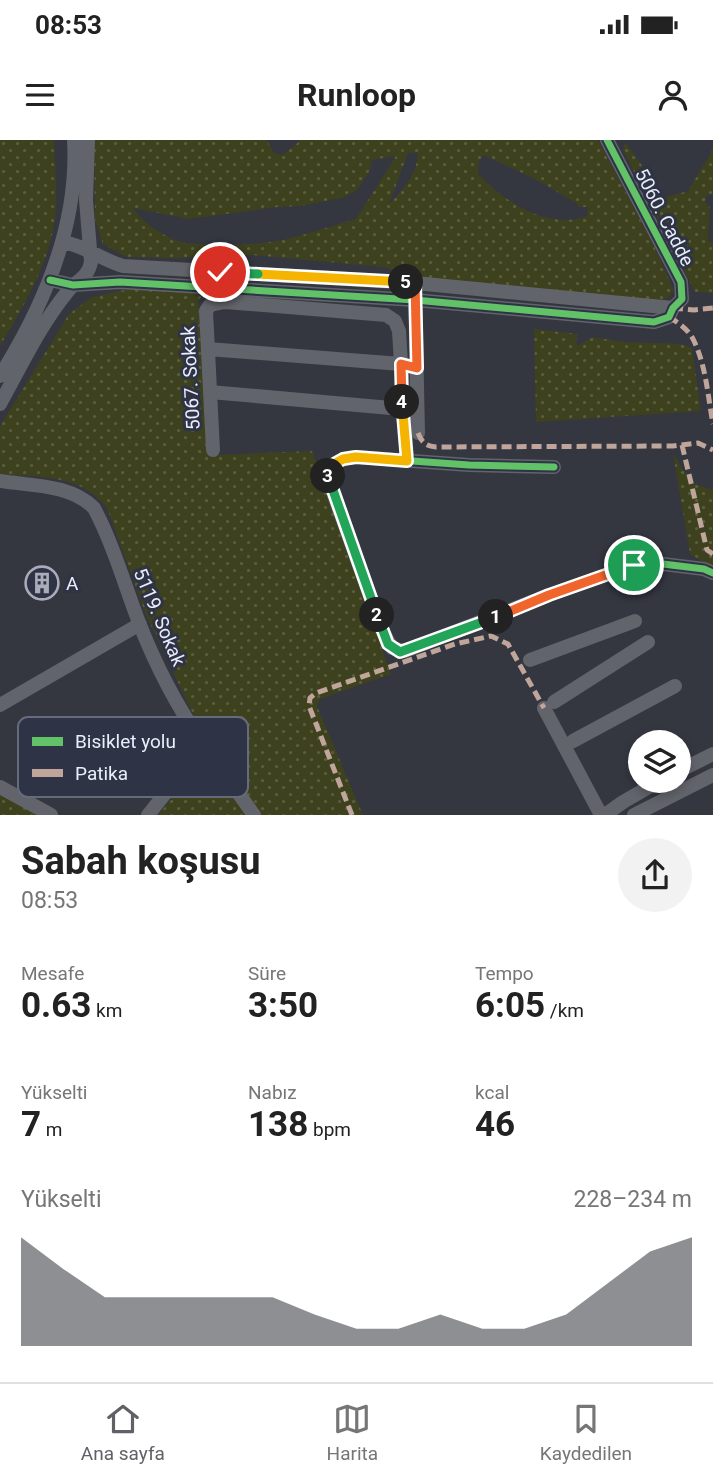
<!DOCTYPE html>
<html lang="tr">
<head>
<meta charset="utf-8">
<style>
	body { margin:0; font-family:Roboto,sans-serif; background:#f2f2f2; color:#222; height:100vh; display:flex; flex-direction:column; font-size:26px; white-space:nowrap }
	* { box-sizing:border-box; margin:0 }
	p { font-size:23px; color:#767676 }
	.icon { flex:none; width:38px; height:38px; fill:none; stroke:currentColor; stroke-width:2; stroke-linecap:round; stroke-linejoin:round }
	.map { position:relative; height:675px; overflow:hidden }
	.panel { display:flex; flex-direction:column; background:#fff; flex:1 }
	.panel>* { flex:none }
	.buttons { position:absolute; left:628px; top:590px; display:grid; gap:14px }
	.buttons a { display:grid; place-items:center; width:63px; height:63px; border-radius:50%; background:#fff; box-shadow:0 4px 10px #0003; font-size:35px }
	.pin { position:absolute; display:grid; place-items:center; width:60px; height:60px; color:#fff; margin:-30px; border:4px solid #fff; border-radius:50%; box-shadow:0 2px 7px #0007 }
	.km { position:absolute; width:35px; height:35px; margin:-18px; border-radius:50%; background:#222; color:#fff; font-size:19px; line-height:35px; text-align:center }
	.round { display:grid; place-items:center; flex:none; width:74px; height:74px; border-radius:37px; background:#f2f2f2 }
	.summary { display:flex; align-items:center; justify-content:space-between; height:119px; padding:0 21px }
	h1 { font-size:38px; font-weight:700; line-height:52px }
	.stats { display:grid; grid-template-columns:repeat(3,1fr); gap:10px; height:119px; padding:7px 21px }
	.stats div { display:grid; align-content:center }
	.stats b { font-size:35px; font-weight:700 }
	.stats small { font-size:19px; font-weight:400 }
	.stats p { font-size:19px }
	.chart { height:196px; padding:14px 21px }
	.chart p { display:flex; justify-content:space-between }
	.chart svg { width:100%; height:126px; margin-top:7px; fill:#5f6166; opacity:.7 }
	.status { display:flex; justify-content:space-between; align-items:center; height:49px; padding:0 35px; background:#fff; direction:ltr }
	.status svg { height:19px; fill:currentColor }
	header { display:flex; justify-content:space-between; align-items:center; height:91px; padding:0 21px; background:#fff; font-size:32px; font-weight:700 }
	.tab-bar { display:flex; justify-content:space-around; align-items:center; height:98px; border-top:2px solid #e0e0e0; background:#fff; font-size:19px; color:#767676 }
	.tab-bar a { display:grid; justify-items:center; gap:4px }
	.tab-bar .on { color:#5f6166 }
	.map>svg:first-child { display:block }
	.grass { fill:url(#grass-dots); fill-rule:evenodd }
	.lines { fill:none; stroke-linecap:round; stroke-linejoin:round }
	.minor { stroke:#62646b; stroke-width:14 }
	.quiet { stroke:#c0a59a; stroke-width:5; stroke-dasharray:10 5; stroke-linecap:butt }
	.cycleway-casing { stroke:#2e3346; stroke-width:11 }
	.cycleway { stroke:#61c268; stroke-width:7 }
	.split-1-casing { stroke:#fff; stroke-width:14 }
	.split-2-casing { stroke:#fff; stroke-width:14 }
	.split-3-casing { stroke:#fff; stroke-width:14 }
	.split-4-casing { stroke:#fff; stroke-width:14 }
	.split-5-casing { stroke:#fff; stroke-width:14 }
	.split-6-casing { stroke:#fff; stroke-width:14 }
	.split-7-casing { stroke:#fff; stroke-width:14 }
	.split-1 { stroke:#f0652b; stroke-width:9 }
	.split-2 { stroke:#22a559; stroke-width:9 }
	.split-3 { stroke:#22a559; stroke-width:9 }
	.split-4 { stroke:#f5b400; stroke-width:9 }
	.split-5 { stroke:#f0652b; stroke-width:9 }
	.split-6 { stroke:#f5b400; stroke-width:9 }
	.split-7 { stroke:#22a559; stroke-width:9 }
	.labels { text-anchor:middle; stroke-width:6; stroke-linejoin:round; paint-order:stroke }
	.street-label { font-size:19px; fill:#eaedfa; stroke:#2e3346 }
	.poi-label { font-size:19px; fill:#eaedfa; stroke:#2e3346; text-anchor:start }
	.key { fill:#2e3346; stroke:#666b7c; stroke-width:2 }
	.key-label { font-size:19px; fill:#eaedfa }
</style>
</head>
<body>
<div class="status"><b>08:53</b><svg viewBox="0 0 49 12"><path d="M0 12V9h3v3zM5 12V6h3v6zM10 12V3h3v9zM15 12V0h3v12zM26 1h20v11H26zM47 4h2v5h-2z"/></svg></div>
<header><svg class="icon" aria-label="menu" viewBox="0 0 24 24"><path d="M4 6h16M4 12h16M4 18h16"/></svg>Runloop<svg class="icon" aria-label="person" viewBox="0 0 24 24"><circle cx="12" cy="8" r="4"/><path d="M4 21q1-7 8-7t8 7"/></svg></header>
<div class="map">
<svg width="713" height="675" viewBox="0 0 713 675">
	<defs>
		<pattern id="grass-dots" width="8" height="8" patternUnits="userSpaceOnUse" patternTransform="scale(1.75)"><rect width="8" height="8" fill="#3e411d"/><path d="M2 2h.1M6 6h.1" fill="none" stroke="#5a5d3f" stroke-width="1.8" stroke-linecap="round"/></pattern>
	</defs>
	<rect width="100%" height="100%" fill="#343640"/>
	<path class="grass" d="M0,0H54C55,22 57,44 56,66C54,116 25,164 0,206Z
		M94,0H267L274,13L283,15L301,0H598L654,106L674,151L668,158L657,161L427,139L384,127L251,115L174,118L126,117L103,104L95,79ZM417,12C420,32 401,52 389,64L408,13ZM484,15L537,40L576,63L579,67H588L587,76C549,91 502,61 478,33L479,21ZM396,16L356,79C331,86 307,94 283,100C259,105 210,106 186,103C168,100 143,83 133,68L189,79L278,67L301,66L345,57L358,49L370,30L372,20Z
		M625,2L665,57L688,51L713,9V53L707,56L705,62L710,67L708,101L713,103V153L695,152L623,10Z
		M133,148L206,152L198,161L208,309L214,315L312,311L391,534L320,559L317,566L363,675H259L194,576L146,475L107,368C80,333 40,338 0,334V286L69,174L92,157Z
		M534,189L578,194L576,200L577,206L593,197L622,202L681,204L692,208L701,271L536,282Z
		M673,313L691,343L713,350V428L690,414Z
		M207,615L250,675H158Z
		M0,654L39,675H0Z"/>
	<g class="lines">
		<path class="minor" d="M62,102C84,105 102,120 123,126L415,143L673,168
			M50,140L73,145L120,142L415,160L654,182L669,177L673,168L682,159L681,142L607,0
			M415,151L418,293
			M208,209L401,224L417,228
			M0,236C44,166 79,85 74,0
			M210,252L402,269
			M0,264C21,226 40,185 68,151C77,140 88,138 91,122L86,60L88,0
			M213,310L206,171L210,165L225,162L386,175L395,181L399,191L407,321
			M554,327L469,325L356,317C341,318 326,324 329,341L382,490L392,508L405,511L549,455L634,425L663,424L704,429L713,433
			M0,341C32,346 70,344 94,368C113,404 124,443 138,480C155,524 177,567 204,605L148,675
			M530,520L635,481
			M554,562L648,502
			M0,565L140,484
			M544,568L601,675
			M573,601L675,546
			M204,605L254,675
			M679,631L713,614
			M0,647L51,675
			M605,675L623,662L661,640
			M634,675L713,635"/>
		<path class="quiet" d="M673,168L694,170L713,168
			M669,177C679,183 689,190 694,201C706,226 708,257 713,284
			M418,293C422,303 426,306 436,307L673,306L698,303L713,310
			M682,305L707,410L713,414
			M352,675L309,566L310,558L316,553L455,504L491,496L508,504L544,568"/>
		<defs>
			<path id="cycleway" d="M50,140L73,145L120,142L415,160L654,182L669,177L673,168L682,159L681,142L607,0
				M554,327L469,325L356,317C341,318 326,324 329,341L382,490L392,508L405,511L549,455L634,425L663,424L704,429L713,433"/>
		</defs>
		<use href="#cycleway" class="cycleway-casing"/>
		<use href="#cycleway" class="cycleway"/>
	</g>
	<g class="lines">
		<defs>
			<path id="split-1" d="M496,477L549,455L634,425"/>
			<path id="split-2" d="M377,475L388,504L400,512L496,477"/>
			<path id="split-3" d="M328,336L377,475"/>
			<path id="split-4" d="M328,336L334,324L343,319L356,317L407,321L402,262"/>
			<path id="split-5" d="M402,262L401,224L417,228L415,143L406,142"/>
			<path id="split-6" d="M258,134L406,142"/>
			<path id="split-7" d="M220,132L258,134"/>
		</defs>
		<use href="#split-1" class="split-1-casing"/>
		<use href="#split-2" class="split-2-casing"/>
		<use href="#split-3" class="split-3-casing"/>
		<use href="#split-4" class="split-4-casing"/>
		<use href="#split-5" class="split-5-casing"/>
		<use href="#split-6" class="split-6-casing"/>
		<use href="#split-7" class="split-7-casing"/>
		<use href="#split-1" class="split-1"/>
		<use href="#split-2" class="split-2"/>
		<use href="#split-3" class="split-3"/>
		<use href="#split-4" class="split-4"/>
		<use href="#split-5" class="split-5"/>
		<use href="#split-6" class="split-6"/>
		<use href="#split-7" class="split-7"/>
	</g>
	<defs>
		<symbol id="building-ring" viewBox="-11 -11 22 22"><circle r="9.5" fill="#2e3346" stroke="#aaadb9" stroke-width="1.5"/><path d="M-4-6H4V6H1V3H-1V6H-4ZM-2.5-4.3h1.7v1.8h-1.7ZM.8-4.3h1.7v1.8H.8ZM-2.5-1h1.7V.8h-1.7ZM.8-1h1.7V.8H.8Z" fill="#aaadb9"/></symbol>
	</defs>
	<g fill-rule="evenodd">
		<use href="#building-ring" x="23" y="424" width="38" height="38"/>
	</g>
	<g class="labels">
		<g class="street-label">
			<text transform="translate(665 77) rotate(63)" y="7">5060. Cadde</text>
			<text transform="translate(190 238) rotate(-93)" y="7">5067. Sokak</text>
			<text transform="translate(160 477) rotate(67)" y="7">5119. Sokak</text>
		</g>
		<g class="poi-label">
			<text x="66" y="450">A</text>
		</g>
	</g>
	<rect x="18" y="577" width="230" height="80" rx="10" class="key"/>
	<rect x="32" y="597" width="31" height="9" fill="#61c268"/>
	<rect x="32" y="629" width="31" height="8" fill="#c0a59a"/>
	<g class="key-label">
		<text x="75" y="608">Bisiklet yolu</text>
		<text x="75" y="640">Patika</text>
	</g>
</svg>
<div class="buttons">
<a><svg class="icon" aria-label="layers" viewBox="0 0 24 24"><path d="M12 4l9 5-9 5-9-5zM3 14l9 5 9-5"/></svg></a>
</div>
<div class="pin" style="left:634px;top:425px;background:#1e9e55"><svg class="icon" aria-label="arrive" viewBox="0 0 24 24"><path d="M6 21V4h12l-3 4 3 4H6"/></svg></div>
<div class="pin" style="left:220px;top:132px;background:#d93025"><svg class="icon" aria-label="check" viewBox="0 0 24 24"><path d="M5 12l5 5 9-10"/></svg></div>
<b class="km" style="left:496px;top:477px">1</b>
<b class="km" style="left:377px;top:475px">2</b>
<b class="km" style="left:328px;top:336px">3</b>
<b class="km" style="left:402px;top:262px">4</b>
<b class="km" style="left:406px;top:142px">5</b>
</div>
<section class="panel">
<div class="summary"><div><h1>Sabah koşusu</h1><p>08:53</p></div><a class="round"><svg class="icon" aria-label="share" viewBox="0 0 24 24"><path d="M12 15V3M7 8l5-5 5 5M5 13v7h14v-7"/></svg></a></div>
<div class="stats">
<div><p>Mesafe</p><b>0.63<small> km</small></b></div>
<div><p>Süre</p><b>3:50</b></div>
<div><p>Tempo</p><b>6:05<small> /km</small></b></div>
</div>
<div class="stats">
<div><p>Yükselti</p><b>7<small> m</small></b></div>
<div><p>Nabız</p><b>138<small> bpm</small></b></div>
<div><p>kcal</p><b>46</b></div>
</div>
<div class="chart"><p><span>Yükselti</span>228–234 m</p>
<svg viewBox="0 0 160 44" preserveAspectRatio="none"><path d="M0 44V6L10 17L20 27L30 27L40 27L50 27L60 27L70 33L80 38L90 38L100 33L110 38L120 38L130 33L140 22L150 11L160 6V44z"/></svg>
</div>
</section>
<nav class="tab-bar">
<a class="on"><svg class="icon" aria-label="home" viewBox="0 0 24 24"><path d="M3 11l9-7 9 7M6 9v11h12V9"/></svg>Ana sayfa</a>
<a><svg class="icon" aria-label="map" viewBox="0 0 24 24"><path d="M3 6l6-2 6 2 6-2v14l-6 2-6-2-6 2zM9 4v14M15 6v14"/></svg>Harita</a>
<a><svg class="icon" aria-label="saved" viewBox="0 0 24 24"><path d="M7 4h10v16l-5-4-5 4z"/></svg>Kaydedilen</a>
</nav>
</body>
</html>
